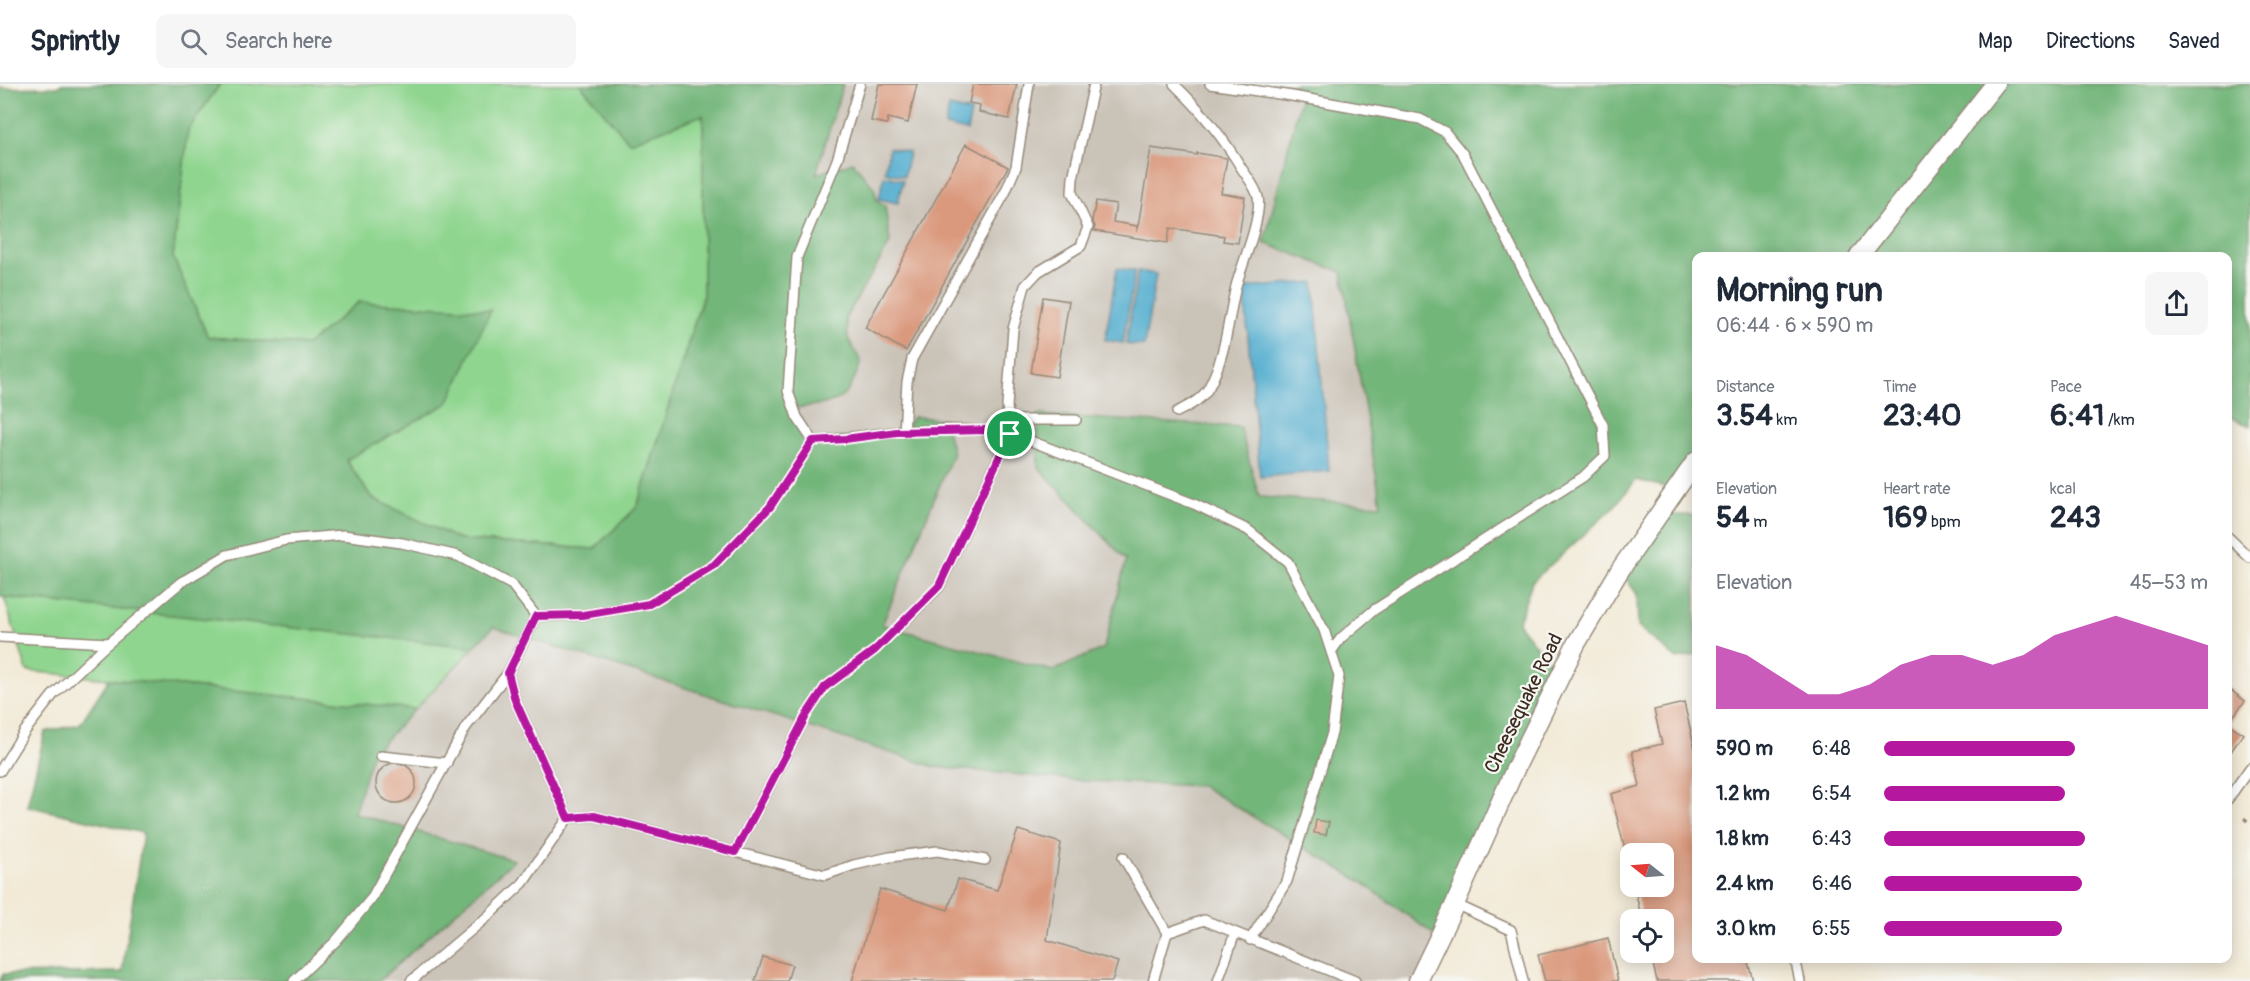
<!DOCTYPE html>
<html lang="en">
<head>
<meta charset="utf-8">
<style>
	body { margin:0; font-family:Pangolin,sans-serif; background:#f6f6f7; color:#1f2937; height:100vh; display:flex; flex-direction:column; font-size:22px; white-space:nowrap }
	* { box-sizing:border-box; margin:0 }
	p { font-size:20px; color:#747a83 }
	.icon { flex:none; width:33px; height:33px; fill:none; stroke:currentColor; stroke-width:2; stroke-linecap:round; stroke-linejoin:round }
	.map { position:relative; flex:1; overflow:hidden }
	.drawer { position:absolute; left:1692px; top:168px; width:540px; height:711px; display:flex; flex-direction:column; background:#fff; border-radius:12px; box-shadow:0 3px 15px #0003 }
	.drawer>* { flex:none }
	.needle { width:39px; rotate:287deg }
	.tools { position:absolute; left:1620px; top:759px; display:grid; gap:12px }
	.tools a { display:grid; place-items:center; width:54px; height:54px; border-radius:12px; background:#fff; box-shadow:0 3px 15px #0003; font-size:30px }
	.pin { position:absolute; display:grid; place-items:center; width:51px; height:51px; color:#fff; margin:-26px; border:3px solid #fff; border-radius:50%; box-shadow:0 2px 6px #0007 }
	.round { display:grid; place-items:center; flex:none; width:63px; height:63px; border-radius:12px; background:#f6f6f7 }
	.head { display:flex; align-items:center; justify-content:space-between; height:102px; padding:0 24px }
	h1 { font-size:33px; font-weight:800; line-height:45px }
	.metrics { display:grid; grid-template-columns:repeat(3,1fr); gap:9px; height:102px; padding:6px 24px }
	.metrics div { display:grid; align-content:center }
	.metrics b { font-size:30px; font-weight:800 }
	.metrics small { font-size:16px; font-weight:400 }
	.metrics p { font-size:16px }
	.chart { height:168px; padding:12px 24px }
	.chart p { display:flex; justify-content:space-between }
	.chart svg { width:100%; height:108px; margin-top:6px; fill:#b5179e; opacity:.7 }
	ul { padding:0 24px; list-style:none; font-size:20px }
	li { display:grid; grid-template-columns:96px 72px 1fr; align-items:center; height:45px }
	li i { height:15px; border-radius:8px; background:#b5179e }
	header { display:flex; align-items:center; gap:36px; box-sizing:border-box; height:84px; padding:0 30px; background:#fff; border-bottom:2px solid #e0e1e3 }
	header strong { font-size:28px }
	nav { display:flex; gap:33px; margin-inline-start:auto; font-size:21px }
	.search { width:420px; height:54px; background:#f6f6f7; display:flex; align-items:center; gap:15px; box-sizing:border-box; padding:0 21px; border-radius:12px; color:#747a83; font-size:22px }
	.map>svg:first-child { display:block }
	.industrial { fill:#cac3b8 }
	.green { fill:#8fd58f; stroke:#658056; stroke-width:1.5 }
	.forest { fill:#73b67a; stroke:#57704c; stroke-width:1.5 }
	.water { fill:#52adcf; stroke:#466c76; stroke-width:1.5 }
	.building { fill:#da997d }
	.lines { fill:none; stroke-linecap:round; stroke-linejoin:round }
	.lane-casing { stroke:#968a7a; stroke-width:12 }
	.street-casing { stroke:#968a7a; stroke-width:21 }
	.path { stroke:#968a7a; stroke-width:3; stroke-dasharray:4.5 4.5; stroke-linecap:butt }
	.lane { stroke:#fff; stroke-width:9 }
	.street { stroke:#fff; stroke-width:18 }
	.route-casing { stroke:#fff; stroke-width:12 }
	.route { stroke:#b5179e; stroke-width:8 }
	.labels { text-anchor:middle; stroke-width:4.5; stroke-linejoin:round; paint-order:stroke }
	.street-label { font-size:20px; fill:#3b2a1e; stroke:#f6f6f2 }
</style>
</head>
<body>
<header>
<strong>Sprintly</strong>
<div class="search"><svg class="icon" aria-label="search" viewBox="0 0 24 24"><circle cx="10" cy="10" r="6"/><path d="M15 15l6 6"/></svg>Search here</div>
<nav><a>Map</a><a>Directions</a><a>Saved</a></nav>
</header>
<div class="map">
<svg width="2250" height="897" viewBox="0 0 2250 897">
	<rect width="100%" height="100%" fill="#f6f6f2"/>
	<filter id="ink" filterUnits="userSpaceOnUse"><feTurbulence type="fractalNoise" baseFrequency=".0167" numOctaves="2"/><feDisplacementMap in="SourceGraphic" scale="12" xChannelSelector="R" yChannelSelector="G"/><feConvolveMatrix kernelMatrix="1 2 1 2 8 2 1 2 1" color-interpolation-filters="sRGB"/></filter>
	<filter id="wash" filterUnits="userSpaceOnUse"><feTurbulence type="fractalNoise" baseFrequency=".008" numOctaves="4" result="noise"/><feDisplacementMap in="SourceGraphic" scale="24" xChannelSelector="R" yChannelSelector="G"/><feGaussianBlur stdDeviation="1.35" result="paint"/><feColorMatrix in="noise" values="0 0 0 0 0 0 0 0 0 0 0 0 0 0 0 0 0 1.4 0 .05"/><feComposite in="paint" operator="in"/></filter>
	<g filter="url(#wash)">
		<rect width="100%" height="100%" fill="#f2ead7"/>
		<path class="industrial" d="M843,0H1271L1303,5L1264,159L1342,188L1381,421L1259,413L1038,383L1126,476L1104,564L1053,587L882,541L953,369L904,348L813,357L794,324L834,319L861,278L848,254L846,233L890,159L885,122L877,116L874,104L815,91Z
			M493,542L935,683L1086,697L1202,702L1360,797L1439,854L1418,897H379L514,776L353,730L372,670Z"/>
		<path class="green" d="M220,0H580L630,57L703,30V211L637,423L594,465L460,456L372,414L345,375L448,319L359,218L307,261L208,253L173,173L188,46Z
			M4,513L474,563L415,625L27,587Z"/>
		<path class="forest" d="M62,0H220L188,46L173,173L208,253L307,261L359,218L491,226L448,319L346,376L372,414L460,456L594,465L637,423L703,212V31L629,58L580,0H843L816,90L853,78L874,104L877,116L885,122L890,159L846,233L848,254L861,278C845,322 838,318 794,324L813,357L904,348L913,333L944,335L953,369L882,541L1053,587L1104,564L1126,476L1038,383L1037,331L1240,343L1259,413L1381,421L1342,188L1264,159L1303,5L1271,0H2250V342L2228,332V172H1696V377L1676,406L1636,396L1613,424L1532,498L1518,539L1560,592L1439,854L1360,797L1202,702L1086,697L935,683L493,543L474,563L0,513V4L57,3Z
			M1658,431H1696V571L1677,575L1638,543L1637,510L1620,486Z
			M109,595L415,625L372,670L354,729L514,776L379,897H0L3,890L122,888L143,749L27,722L45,648L80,640Z"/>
		<path class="water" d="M949,23L971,28L967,47L945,42Z
			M889,64L909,68L904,92L885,88Z
			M884,92L903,96L898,119L879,115Z
			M1117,184L1135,187L1123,259L1105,256Z
			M1138,187L1156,190L1144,262L1126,260Z
			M1314,198L1329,387L1260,393L1244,204Z"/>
		<g id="blocks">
			<path class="building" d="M879,0H917L908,39L888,34L887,40L871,37Z
				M973,0H1017L1009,35L979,28L980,21L969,19Z
				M966,60L1008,83L906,267L865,244Z
				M1151,64L1197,71V69L1227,74L1221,109L1245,113L1238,159L1223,157L1224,152L1170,144L1167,159L1094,147L1095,142L1092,136L1096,117L1116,120L1113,138L1137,142V148Z
				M1043,213L1069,217L1057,293L1031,289Z
				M2228,604L2245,617L2228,639L2243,650L2228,672Z
				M1684,619L1696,669V874H1747L1753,897H1657L1650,868H1664V836H1642L1634,802H1664V770H1626L1611,710L1640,702L1632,667L1662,660L1654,626Z
				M376 699a20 20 0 1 1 40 0a20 20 0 1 1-40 0Z
				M1316,736L1329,738L1326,751L1314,749Z
				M1018,746L1061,759L1047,856L1118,878L1112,897H852L880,805L948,826L958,795L997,806Z
				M1608,854L1618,897H1545L1538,871Z
				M763,873L792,881L787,897H755Z"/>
		</g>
	</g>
	<g filter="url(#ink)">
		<use href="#blocks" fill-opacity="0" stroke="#968a7a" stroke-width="1.5"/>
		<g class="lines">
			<defs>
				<path id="lane" d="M1174,0C1201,26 1223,53 1242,85C1248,94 1256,104 1258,113C1262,134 1242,180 1236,202C1228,236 1226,271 1209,303C1202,316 1188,322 1177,328
					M1210,0L1292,12L1420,35L1445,48L1463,70L1603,341L1605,372L1583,393L1374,526L1341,554L1331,568
					M1008,336H1076
					M904,348L907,298L912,275L1005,109L1016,83L1029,0
					M813,357L797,333L788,307L797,173L837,76L860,0
					M2228,453L2250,474
					M0,553L108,559
					M508,589L515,616L568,734
					M381,672L447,679
					M0,687L25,647L53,611L105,562L180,499L227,471L286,456L343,451L402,459L458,472L512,501L536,532
					M2228,715L2250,684
					M735,768L807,630L825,603L875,566L939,503L1010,349L1007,322L1013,245L1025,202L1038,188L1081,162L1088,143L1072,109L1073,94L1094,0
					M1123,773L1167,849
					M1455,820L1511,846L1523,897
					M1795,874L1800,897
					M294,897L336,857L371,815L466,643L508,589L536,532L583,531L649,520L714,481L770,423L813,357C841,356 869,350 897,348C934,345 974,344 1010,349L1194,420L1248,446L1288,478L1324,546L1339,592L1332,649L1287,797L1250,856
					M411,897L487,833L523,799L568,734L594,732L825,791L854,781L890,773L938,767L985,776
					M1153,897L1167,849L1204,836L1355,897
					M1218,897L1235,849"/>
				<path id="street" d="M1859,172L1995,0
					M1418,897L1455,820L1516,683L1576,560L1620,486L1696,377"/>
			</defs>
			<use href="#lane" class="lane-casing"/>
			<use href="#street" class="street-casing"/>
			<path class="path" d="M2244,734L2250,739"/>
			<use href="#lane" class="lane"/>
			<use href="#street" class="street"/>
		</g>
	</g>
	<g class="lines" filter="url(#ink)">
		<defs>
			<path id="route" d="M988,346L1010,350L939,502L875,566L825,603L807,630L735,768L594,732L568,734L515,616L508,589L536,532L583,531L649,520L714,481L770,423L813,357L845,355L897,348Z"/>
		</defs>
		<use href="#route" class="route-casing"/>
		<use href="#route" class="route"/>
	</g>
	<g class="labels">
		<g class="street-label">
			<text transform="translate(1523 619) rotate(-64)" y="7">Cheesequake Road</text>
		</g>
	</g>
</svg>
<div class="tools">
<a><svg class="needle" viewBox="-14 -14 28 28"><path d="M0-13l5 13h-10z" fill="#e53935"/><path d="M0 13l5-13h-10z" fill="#747a83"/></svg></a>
<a><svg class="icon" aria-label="locate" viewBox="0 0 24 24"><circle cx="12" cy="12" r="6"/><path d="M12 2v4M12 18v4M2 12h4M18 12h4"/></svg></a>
</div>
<div class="pin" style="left:1010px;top:350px;background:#1e9e55"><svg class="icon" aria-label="arrive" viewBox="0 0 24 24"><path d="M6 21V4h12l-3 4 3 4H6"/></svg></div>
<section class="drawer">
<div class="head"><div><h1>Morning run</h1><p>06:44 · 6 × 590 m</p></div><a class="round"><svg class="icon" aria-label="share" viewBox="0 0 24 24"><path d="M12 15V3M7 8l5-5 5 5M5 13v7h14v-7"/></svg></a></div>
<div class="metrics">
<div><p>Distance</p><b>3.54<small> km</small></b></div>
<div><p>Time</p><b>23:40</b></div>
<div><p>Pace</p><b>6:41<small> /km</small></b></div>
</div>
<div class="metrics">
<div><p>Elevation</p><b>54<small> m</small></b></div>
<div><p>Heart rate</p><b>169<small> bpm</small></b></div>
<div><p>kcal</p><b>243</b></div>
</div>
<div class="chart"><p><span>Elevation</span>45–53 m</p>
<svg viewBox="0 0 160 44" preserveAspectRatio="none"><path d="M0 44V18L10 22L20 30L30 38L40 38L50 34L60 26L70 22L80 22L90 26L100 22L110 14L120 10L130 6L140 10L150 14L160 18V44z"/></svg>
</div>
<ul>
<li><b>590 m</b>6:48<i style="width:59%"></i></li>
<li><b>1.2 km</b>6:54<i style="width:56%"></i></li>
<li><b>1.8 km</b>6:43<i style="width:62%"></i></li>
<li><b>2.4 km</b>6:46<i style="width:61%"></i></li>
<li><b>3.0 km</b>6:55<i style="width:55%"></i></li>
</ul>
</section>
</div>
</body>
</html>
